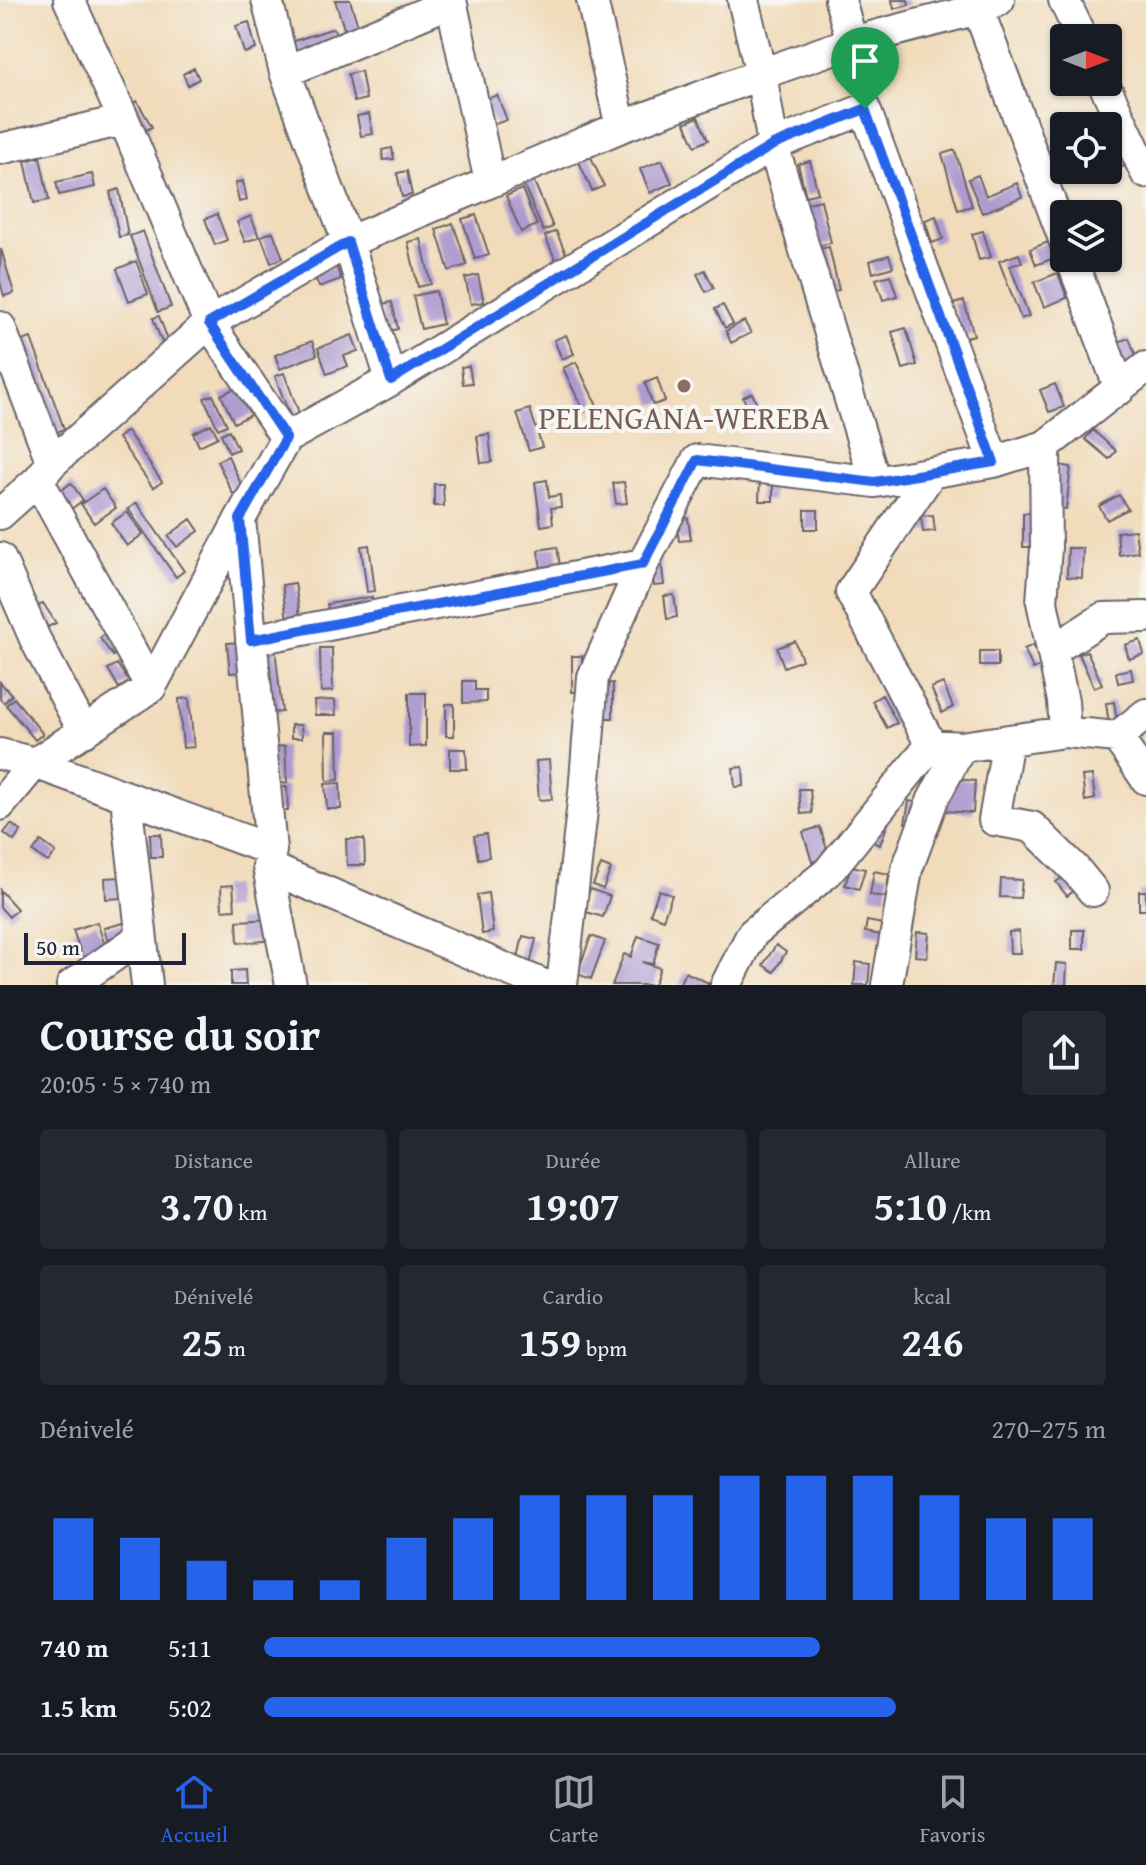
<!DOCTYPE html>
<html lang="fr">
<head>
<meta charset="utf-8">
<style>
	body { margin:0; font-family:"Gentium Book Plus",serif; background:#242831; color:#f1f3f6; height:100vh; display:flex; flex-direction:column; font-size:30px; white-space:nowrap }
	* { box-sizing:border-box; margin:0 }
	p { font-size:26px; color:#9ea1a6 }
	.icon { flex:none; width:44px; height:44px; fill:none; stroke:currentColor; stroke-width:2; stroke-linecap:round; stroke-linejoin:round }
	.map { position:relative; height:985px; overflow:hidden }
	.sheet { display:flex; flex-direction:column; background:#171b24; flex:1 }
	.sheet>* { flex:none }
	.needle { width:52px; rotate:90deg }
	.tools { position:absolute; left:1050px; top:24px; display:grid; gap:16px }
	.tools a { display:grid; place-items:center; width:72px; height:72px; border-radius:8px; background:#171b24; box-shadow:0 2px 6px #0004; font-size:40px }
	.scale { position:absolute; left:24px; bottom:20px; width:162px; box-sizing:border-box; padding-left:8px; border:4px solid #22223b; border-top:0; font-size:22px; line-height:28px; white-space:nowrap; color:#22223b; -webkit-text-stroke:6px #f6f6f2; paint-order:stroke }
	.pin { position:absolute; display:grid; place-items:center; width:68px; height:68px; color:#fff; margin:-82px -34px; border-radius:50% 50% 50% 0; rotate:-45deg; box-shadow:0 0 8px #0007 }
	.pin .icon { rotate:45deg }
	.round { display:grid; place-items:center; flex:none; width:84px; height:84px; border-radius:8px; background:#242831 }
	.headline { display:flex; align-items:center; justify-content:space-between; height:136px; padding:0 40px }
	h1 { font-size:44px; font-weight:700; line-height:60px }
	.figures { display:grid; grid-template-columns:repeat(3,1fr); gap:12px; height:136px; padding:8px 40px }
	.figures div { display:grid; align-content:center; border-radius:8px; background:#242831; text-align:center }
	.figures b { font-size:40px; font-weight:700 }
	.figures small { font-size:22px; font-weight:400 }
	.figures p { font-size:22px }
	.chart { height:224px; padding:16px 40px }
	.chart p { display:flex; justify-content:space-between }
	.chart svg { width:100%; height:144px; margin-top:8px; stroke:#2563eb; stroke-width:6 }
	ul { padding:0 40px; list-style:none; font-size:26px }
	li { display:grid; grid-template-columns:128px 96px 1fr; align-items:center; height:60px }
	li i { height:20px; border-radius:10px; background:#2563eb }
	.tab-bar { display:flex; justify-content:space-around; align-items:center; height:112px; border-top:2px solid #363941; background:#171b24; font-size:22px; color:#9ea1a6 }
	.tab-bar a { display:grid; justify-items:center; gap:4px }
	.tab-bar .current { color:#2563eb }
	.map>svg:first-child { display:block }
	.building { fill:#ad9acf }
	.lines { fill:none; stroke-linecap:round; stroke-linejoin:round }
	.minor-casing { stroke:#6a6367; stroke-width:34 }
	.minor { stroke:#fff; stroke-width:30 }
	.route-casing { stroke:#fff; stroke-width:16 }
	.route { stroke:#2563eb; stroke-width:10 }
	.education-dot { fill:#8d6e63; stroke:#f6f6f2; stroke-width:3 }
	.labels { text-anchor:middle; stroke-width:8; stroke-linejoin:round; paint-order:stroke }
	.education-label { font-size:32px; fill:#785e54; stroke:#f6f6f2 }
</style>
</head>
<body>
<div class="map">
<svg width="1146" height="985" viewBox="0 0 1146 985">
	<rect width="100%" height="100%" fill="#f6f6f2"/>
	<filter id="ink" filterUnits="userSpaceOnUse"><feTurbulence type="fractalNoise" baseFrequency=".0125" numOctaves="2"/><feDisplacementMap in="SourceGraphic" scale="16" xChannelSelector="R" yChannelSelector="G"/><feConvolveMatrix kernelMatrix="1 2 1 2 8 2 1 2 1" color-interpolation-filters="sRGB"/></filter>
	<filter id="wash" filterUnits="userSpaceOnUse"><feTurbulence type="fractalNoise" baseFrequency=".006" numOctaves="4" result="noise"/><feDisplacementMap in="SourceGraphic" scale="32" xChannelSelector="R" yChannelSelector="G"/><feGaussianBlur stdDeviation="1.8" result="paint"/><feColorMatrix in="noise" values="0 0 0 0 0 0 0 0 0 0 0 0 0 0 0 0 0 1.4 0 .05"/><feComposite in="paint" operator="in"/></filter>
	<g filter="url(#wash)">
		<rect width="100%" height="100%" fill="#f1dbba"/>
		<g id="blocks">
			<path class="building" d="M335,0H350L361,36L348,41Z
				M892,0H908L909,5L894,9Z
				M249,22L256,49L244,53L236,26Z
				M334,28L338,41L295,54L291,42Z
				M194,68L199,79L188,85L183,74Z
				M361,71L366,99L354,102L348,74Z
				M497,95L507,120L495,124L484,100Z
				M137,101L152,127L144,131L130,105Z
				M369,114L373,134L361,136L357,116Z
				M698,117L708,140L695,146L685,123Z
				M1121,138L1130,164L1119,168L1109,142Z
				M392,148L394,159L383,160L382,150Z
				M955,150L972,206L958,210L942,154Z
				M40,157L49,200L34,203L25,161Z
				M591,157L604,186L592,191L579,162Z
				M662,160L672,183L650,193L640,169Z
				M810,161L818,193L806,196L798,164Z
				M407,171L412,195L402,197L397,173Z
				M92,174L95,187L59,195L56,182Z
				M978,175L986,196L1017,183L1022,197L982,213L968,179Z
				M533,179L553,227L543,231L523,183Z
				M243,181L247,200L239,202L235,183Z
				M119,189L128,235L119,237L110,192Z
				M522,189L537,225L521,232L506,196Z
				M821,200L831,243L815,246L805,204Z
				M217,214L227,240L215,245L205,219Z
				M476,215L489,255L475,259L462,219Z
				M251,216L259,237L245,242L237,222Z
				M936,216L943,239L932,243L925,220Z
				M453,223L467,265L449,271L436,229Z
				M143,231L171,307L158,312L130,236Z
				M556,231L567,256L556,261L545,236Z
				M983,231L991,257L979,260L972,234Z
				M273,232L283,258L271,263L261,236Z
				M421,239L431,284L418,287L408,242Z
				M1048,242L1054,258L1036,265L1030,249Z
				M829,247L839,290L829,292L819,249Z
				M1,249L14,293L4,296L0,281Z
				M1019,254L1022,262L1010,266L1029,316L1021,319L999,261Z
				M889,255L893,267L873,273L870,261Z
				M136,261L148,294L129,301L117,269Z
				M336,266L341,279L319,287L314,274Z
				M705,270L714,288L706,292L697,274Z
				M1058,273L1067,298L1044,307L1034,282Z
				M478,275L484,302L471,304L465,278Z
				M890,275L897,296L883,300L876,279Z
				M436,291L443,324L421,329L413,296Z
				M964,301L974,335L963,338L953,304Z
				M392,302L398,329L385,332L379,305Z
				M723,305L733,324L725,328L715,309Z
				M159,316L170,346L164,348L153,318Z
				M744,321L751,333L731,343L726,331Z
				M906,328L917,365L903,369L892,332Z
				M352,335L358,351L344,356L348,366L327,374L318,348Z
				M566,335L574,354L562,359L554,340Z
				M31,338L64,429L53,434L19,342Z
				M1129,338L1137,359L1123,364L1115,343Z
				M312,341L317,355L280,369L275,355Z
				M576,362L597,406L584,412L563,368Z
				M469,366L472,383L463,384L461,367Z
				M284,373L302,421L293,424L275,376Z
				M657,378L665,401L653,405L645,383Z
				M250,381L263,409L234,423L221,395Z
				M1055,384L1064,407L1049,412L1040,390Z
				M752,393L762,415L752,419L743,397Z
				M213,395L227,425L218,429L204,398Z
				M530,409L542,447L529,451L517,413Z
				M211,424L218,437L199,446L193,433Z
				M229,430L238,449L229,453L221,434Z
				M1093,430L1116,451L1109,459L1085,439Z
				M127,431L162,482L153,488L118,438Z
				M489,434L492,462L481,463L477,436Z
				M228,456L243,488L233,494L217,461Z
				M1059,465L1071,467L1066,509L1055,508Z
				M760,477L773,478V501H759Z
				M547,480L549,497L560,495L561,507L551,508L553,524L541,526L535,482Z
				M624,482L627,503L616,504L613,483Z
				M71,483L83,500L70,510L58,493Z
				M434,484H443L444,506H434Z
				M103,489L116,508L94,523L81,504Z
				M1119,495L1128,509L1107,520L1099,506Z
				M137,503L184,571L176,577L128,509Z
				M805,510H818V529H805Z
				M127,512L143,534L127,546L111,523Z
				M1023,513H1034L1033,547H1023Z
				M933,515L935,531L923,532L921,516Z
				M688,518L691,540L679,541L676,520Z
				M191,519L199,531L177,547L168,536Z
				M1135,530L1138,552L1119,555L1117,532Z
				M369,545L375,591L367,592L361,546Z
				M557,547L561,573L542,575L538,550Z
				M1068,548H1083L1082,578L1067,577Z
				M661,559L664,585L654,586L651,561Z
				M295,583L301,624L288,626L282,585Z
				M674,595L677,617L667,619L664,596Z
				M372,597L373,611L329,617L327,604Z
				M43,603L56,623L48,627L36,608Z
				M109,631L122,649L113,656L100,638Z
				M1140,640L1144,654L1129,659L1125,645Z
				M795,641L802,660L784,667L777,648Z
				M243,642L245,672L230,673L227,643Z
				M1033,645L1043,665L1033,669L1024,649Z
				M275,648L282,712L271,713L264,649Z
				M320,648H332L333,691L321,692Z
				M980,651H998V666H980Z
				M1087,651L1102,684L1094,688L1079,654Z
				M572,656H582V692H572Z
				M117,664L129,682L119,688L108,669Z
				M1131,669L1133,680L1118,683L1116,672Z
				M463,681H475V690H486V702L463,703Z
				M0,682L12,695L4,703L0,699Z
				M613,683V718H602L601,684Z
				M943,683L953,707L942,713L931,688Z
				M409,693H426V746L409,747Z
				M882,695L897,723L887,728L872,701Z
				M14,698L43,734L35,740L6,705Z
				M189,698L194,747L183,748L179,699Z
				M335,700L336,715H315L314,701Z
				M1114,702L1117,723L1109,724L1106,703Z
				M446,704H454V736H446Z
				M291,725H301L302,738H291Z
				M326,732H338L339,780L327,781Z
				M285,746L287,783L274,784L272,747Z
				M450,749H466L467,769H450Z
				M549,760L552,799L539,800L536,761Z
				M743,767L744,786L735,787L733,768Z
				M1092,775L1095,799L1085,801L1082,776Z
				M948,778L975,781L973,813L945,811Z
				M340,783L341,809H327L325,784Z
				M275,787H287L288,811H277Z
				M799,789H810L812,813L801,814Z
				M909,801L921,803L918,825L905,823Z
				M878,820L888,823L880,845L870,841Z
				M11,824L21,831L14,841L4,833Z
				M820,827L829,857L812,862L803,832Z
				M150,834H161L162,857H151Z
				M486,834L489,857L478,859L474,836Z
				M346,839H364L365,865H347Z
				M41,841L56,852L48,862L33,852Z
				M601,865L611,869L603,889L593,885Z
				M851,866L865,869L859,889L845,885Z
				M874,871L889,874L886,897L870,895Z
				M1065,876L1075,890L1067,896L1056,882Z
				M122,877L123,898L106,899L105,878Z
				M1001,879L1022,880L1020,898L1000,897Z
				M233,885L235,909L222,910L221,886Z
				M590,889L610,896L603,917L583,911Z
				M0,890L17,909L9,917L0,907Z
				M659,890L672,895L663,919L650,914Z
				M1139,891H1146V910H1139Z
				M488,893L493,932L482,934L477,895Z
				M272,919L274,940L238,943L237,921Z
				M867,921L888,925L886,936L865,932Z
				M97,922L108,954L84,962L73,930Z
				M128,922L131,933L107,939L104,928Z
				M1072,930H1084V949H1072Z
				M1019,931L1020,953H1010L1009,932Z
				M917,932L929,933L927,957L915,956Z
				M523,936L536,939L530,965L517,962Z
				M591,936L605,941L591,979L577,974Z
				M638,936L659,943L653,964L642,962L660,968L654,985H612L624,954L631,957Z
				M776,945L786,952L774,972L763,965Z
				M856,962L870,964L868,985H854Z
				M1056,963L1067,964L1066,985H1054Z
				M245,970L246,985H231V971Z
				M685,972L713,985H679Z"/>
		</g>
	</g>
	<g filter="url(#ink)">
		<use href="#blocks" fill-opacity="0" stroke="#6a6367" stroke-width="2"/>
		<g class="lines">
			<defs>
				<path id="minor" d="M69,0L124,120L209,323L286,438
					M267,0L285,72L348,242L391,380
					M451,0L490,182
					M592,0L621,127
					M743,0L761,74L773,145L875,482
					M840,0L852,42
					M1064,0L1082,38
					M978,9L1064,239
					M285,72L451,2
					M1103,82L1146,173
					M0,149L124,120
					M1071,258L1120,389
					M0,327L52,463
					M1045,446L1046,548L1042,602L1063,701L1065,732
					M931,473L851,592L931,745
					M38,480L151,687
					M0,514L38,480L52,463L209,323L348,242L621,127L761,74L852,42L978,9L999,0
					M240,519L271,850
					M0,558L35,639L84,732
					M251,640L643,564
					M1052,651L1103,618L1146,617
					M1117,737L1146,779
					M1008,740L994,820L1032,827L1075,869L1093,891
					M0,754L35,763L271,850L268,867L544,985
					M126,798L147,985
					M0,805L35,763L151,687L240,519L286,438L391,380L773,145L865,109L994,462
					M268,867L291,985
					M72,985L141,937
					M562,985L584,793L593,677L643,564L697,460L875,482L994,462L1045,446L1146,367
					M726,985L752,934L828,872L931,745L961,747L1065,732L1117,737L1146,714
					M887,985L907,869L933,799L961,747"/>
			</defs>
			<use href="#minor" class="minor-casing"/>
			<use href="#minor" class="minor"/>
		</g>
	</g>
	<g class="lines" filter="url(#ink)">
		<defs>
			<path id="route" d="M865,109L994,462L875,482L697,460L643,564L251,640L240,519L286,438L209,323L348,242L391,380L773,145Z"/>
		</defs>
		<use href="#route" class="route-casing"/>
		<use href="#route" class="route"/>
	</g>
	<circle class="education-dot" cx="684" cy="386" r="8"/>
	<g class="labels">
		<g class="education-label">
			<text x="684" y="429">PELENGANA-WEREBA</text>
		</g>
	</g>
</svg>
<div class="tools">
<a><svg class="needle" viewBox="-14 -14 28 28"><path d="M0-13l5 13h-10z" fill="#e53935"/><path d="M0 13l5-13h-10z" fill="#9ea1a6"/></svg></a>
<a><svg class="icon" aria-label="locate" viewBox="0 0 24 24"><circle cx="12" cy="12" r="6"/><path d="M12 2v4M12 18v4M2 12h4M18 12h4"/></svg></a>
<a><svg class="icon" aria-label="layers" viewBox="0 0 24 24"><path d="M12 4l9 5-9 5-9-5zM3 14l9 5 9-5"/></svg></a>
</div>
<div class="scale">50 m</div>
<div class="pin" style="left:865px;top:109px;background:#1e9e55"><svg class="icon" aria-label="arrive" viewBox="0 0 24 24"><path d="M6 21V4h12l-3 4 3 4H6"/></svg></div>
</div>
<section class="sheet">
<div class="headline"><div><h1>Course du soir</h1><p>20:05 · 5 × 740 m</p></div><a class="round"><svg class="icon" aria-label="share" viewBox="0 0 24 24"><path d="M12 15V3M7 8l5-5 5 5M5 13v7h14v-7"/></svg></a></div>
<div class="figures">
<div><p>Distance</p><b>3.70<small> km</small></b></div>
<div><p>Durée</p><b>19:07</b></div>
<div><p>Allure</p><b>5:10<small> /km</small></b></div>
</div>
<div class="figures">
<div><p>Dénivelé</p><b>25<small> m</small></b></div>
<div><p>Cardio</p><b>159<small> bpm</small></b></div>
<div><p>kcal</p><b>246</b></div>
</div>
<div class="chart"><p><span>Dénivelé</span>270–275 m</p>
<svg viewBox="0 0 160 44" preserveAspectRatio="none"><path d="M5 44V19M15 44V25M25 44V32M35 44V38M45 44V38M55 44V25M65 44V19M75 44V12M85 44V12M95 44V12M105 44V6M115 44V6M125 44V6M135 44V12M145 44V19M155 44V19"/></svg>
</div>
<ul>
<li><b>740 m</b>5:11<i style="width:66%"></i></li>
<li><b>1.5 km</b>5:02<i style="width:75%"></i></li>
</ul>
</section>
<nav class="tab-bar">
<a class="current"><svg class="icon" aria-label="home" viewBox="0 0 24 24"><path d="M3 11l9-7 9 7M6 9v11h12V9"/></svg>Accueil</a>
<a><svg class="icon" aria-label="map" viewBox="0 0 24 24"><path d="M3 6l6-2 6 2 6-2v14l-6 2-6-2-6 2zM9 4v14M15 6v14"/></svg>Carte</a>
<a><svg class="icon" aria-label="saved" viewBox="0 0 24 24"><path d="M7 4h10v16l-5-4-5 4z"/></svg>Favoris</a>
</nav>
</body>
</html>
